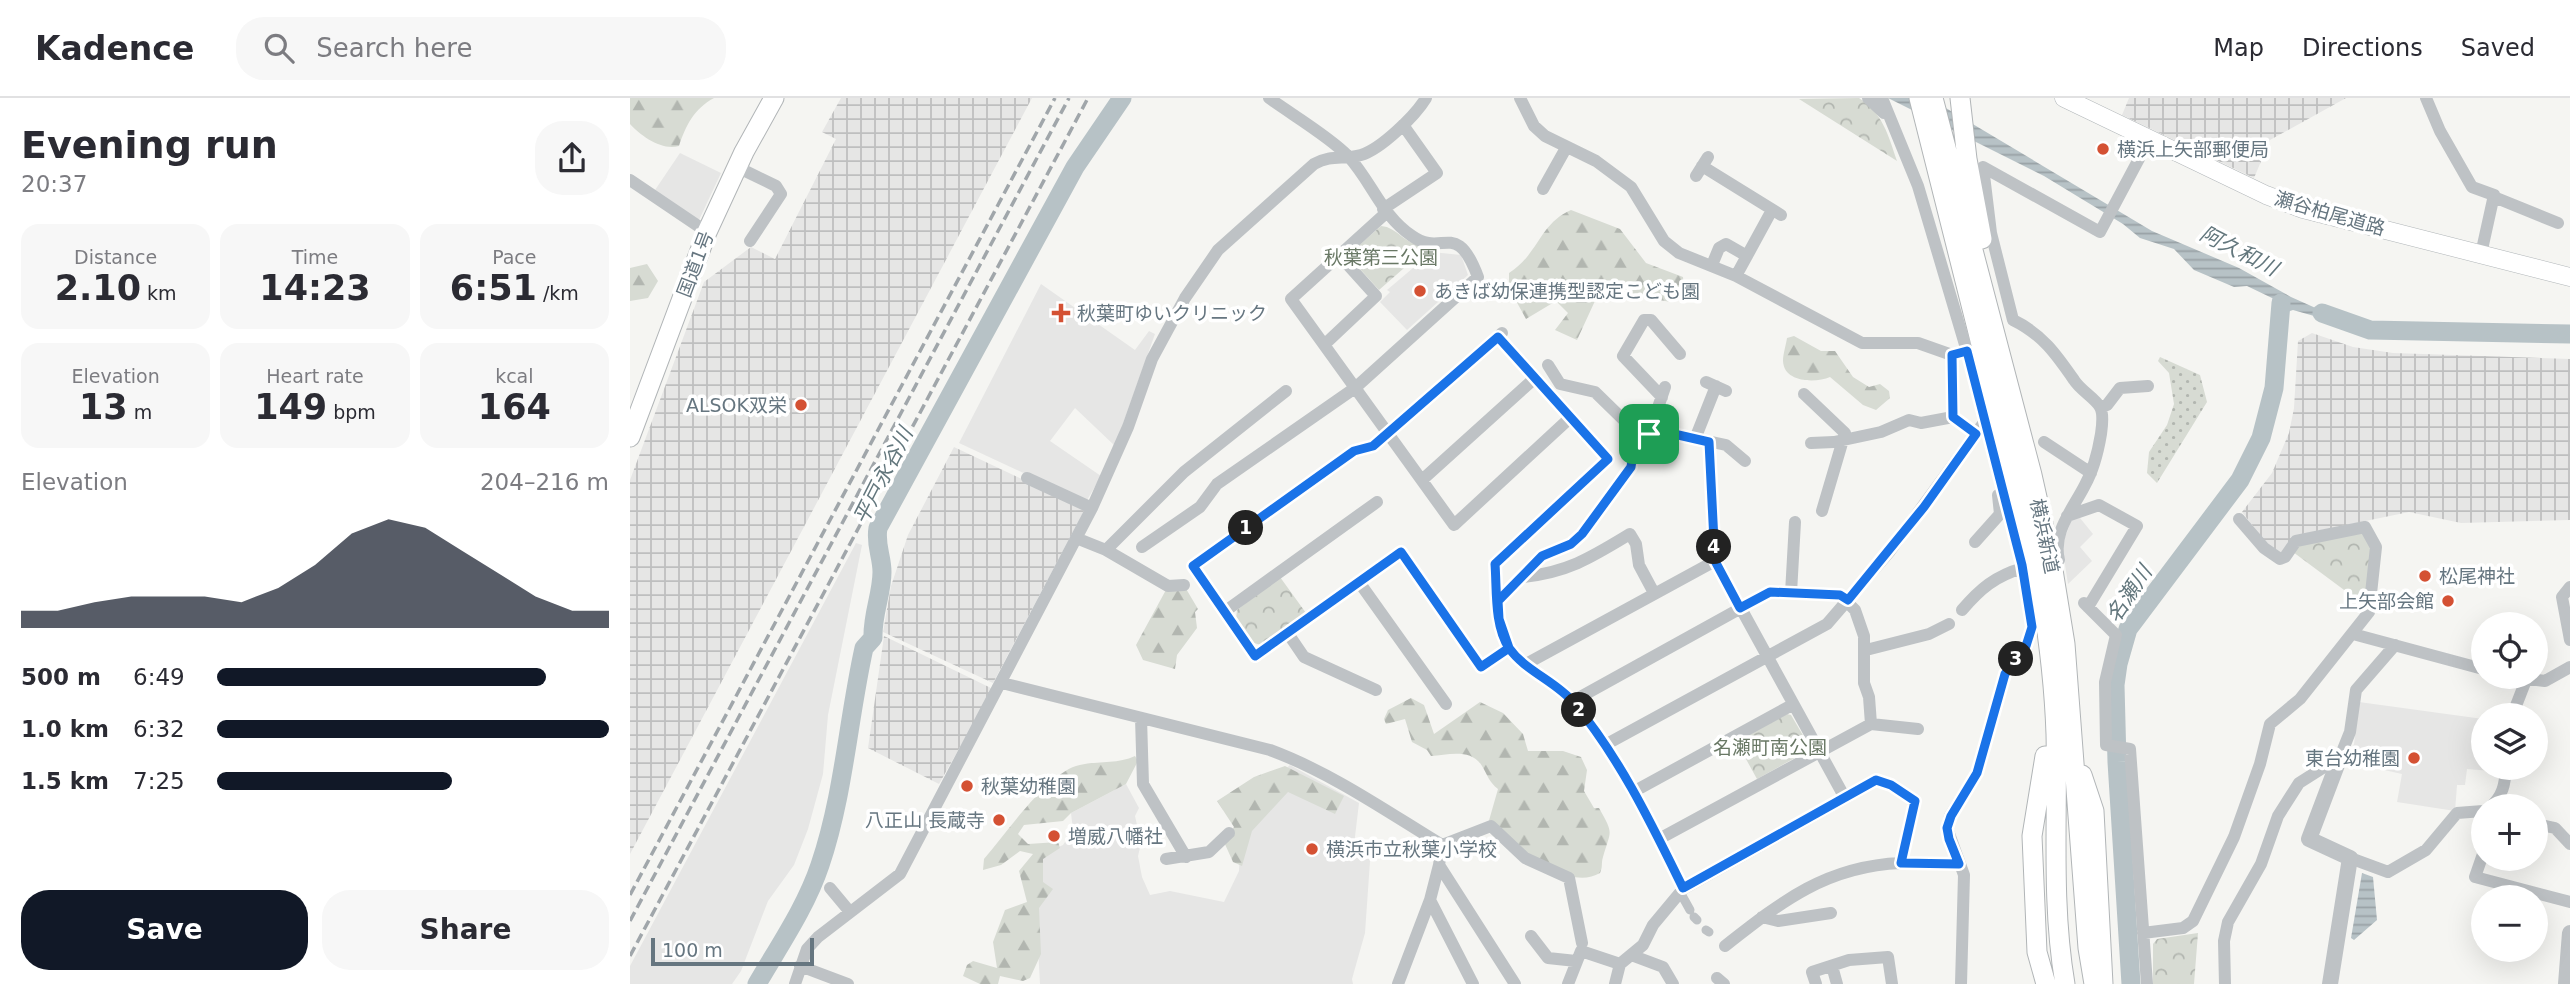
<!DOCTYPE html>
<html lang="en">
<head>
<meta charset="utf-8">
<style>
	body { margin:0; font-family:"DejaVu Sans","Noto Sans JP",sans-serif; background:#f7f7f7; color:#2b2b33; height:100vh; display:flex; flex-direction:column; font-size:26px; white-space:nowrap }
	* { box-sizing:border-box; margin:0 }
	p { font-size:23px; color:#7c7c81 }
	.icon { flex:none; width:38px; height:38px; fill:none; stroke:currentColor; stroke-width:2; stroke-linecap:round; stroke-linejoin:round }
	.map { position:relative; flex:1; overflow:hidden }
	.drawer { display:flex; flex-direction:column; background:#fff; width:630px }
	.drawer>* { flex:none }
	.tools { position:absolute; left:1841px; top:514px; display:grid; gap:14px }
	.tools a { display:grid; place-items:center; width:77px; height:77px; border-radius:50%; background:#fff; box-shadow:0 7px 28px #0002; font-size:35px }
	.scale { position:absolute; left:21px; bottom:18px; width:163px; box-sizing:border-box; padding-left:7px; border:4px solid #667680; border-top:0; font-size:19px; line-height:24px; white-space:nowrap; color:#667680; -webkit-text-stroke:5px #fff; paint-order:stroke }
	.pin { position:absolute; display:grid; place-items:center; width:60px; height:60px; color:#fff; margin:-30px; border-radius:14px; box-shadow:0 4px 10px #0006 }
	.km { position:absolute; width:35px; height:35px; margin:-18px; border-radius:50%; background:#222; color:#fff; font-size:19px; line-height:35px; text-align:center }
	.round { display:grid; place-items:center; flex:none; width:74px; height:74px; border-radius:28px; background:#f7f7f7 }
	.headline { display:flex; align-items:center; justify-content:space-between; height:119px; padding:0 21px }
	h1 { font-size:38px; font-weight:800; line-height:52px }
	.metrics { display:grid; grid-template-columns:repeat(3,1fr); gap:10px; height:119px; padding:7px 21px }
	.metrics div { display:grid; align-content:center; border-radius:18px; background:#f7f7f7; text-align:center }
	.metrics b { font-size:35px; font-weight:800 }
	.metrics small { font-size:19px; font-weight:400 }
	.metrics p { font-size:19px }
	.chart { height:196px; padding:14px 21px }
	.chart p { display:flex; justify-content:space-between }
	.chart svg { width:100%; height:126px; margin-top:7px; fill:#111827; opacity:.7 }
	.cta { display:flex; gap:14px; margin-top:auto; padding:14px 21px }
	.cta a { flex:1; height:80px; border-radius:28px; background:#111827; color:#fff; font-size:28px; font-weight:800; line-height:80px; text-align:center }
	.cta a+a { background:#f7f7f7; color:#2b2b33 }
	ul { padding:0 21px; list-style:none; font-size:23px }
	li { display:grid; grid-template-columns:112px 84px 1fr; align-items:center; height:52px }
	li i { height:18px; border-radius:9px; background:#111827 }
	header { display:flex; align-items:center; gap:42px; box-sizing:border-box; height:98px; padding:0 35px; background:#fff; border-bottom:2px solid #e1e1e2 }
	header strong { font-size:33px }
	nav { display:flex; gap:38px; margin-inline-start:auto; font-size:24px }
	.search { width:490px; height:63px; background:#f7f7f7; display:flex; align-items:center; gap:18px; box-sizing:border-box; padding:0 24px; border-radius:28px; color:#7c7c81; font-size:26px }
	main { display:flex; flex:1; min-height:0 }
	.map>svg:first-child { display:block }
	.built { fill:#e6e6e5 }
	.industrial { fill:url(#industrial-grid) }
	.forest { fill:url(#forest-firs) }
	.park { fill:url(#park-crowns) }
	.garden { fill:url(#garden-dots) }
	.water { fill:url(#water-rules) }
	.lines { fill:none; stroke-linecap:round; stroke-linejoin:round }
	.river { stroke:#b7c2c6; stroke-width:19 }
	.secondary-casing { stroke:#b1b6b9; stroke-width:19 }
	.trunk-casing { stroke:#b1b5b7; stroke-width:21 }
	.pedestrian { stroke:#bec2c5; stroke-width:9 }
	.minor { stroke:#bec2c5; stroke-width:12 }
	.tertiary { stroke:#bec2c5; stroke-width:16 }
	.secondary { stroke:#fff; stroke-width:18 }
	.trunk { stroke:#fff; stroke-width:19 }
	.rail { stroke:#a0a6aa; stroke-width:3.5; stroke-dasharray:10 5; stroke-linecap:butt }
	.route-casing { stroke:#fff; stroke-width:14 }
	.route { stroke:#1a73e8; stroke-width:9 }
	.poi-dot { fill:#d45133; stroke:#fff; stroke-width:2.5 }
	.labels { text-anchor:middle; stroke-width:7; stroke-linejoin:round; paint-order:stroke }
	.poi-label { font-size:19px; fill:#667680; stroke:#fff; text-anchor:start }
	.street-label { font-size:19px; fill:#667680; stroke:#fff }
	.park-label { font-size:19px; fill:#697865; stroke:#fff }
	.water-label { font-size:21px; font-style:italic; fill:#63777d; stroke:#fff }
</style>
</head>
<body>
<header>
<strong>Kadence</strong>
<div class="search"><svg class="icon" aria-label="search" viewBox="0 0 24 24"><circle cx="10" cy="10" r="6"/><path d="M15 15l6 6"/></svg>Search here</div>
<nav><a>Map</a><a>Directions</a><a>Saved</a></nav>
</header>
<main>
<section class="drawer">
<div class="headline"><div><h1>Evening run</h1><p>20:37</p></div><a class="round"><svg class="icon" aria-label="share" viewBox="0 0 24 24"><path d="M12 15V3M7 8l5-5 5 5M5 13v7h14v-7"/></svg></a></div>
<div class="metrics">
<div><p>Distance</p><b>2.10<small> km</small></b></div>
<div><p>Time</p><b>14:23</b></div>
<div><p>Pace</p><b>6:51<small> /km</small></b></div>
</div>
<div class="metrics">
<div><p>Elevation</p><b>13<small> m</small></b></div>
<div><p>Heart rate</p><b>149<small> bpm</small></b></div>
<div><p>kcal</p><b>164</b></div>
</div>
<div class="chart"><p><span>Elevation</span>204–216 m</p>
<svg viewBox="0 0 160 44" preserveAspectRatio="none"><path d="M0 44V38L10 38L20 35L30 33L40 33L50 33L60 35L70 30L80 22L90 11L100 6L110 9L120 17L130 25L140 33L150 38L160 38V44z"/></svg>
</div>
<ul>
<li><b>500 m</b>6:49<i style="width:84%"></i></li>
<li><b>1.0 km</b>6:32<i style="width:100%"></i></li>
<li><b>1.5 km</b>7:25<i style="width:60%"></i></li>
</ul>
<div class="cta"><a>Save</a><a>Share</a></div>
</section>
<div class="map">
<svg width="1940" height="886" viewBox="0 0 1940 886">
	<defs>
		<pattern id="industrial-grid" width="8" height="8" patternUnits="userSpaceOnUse" patternTransform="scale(1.75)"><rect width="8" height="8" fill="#e6e6e5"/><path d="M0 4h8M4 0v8" fill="none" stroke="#bebfbf"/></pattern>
		<pattern id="forest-firs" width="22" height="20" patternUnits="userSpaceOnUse" patternTransform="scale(1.75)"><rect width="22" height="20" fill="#d7dbd3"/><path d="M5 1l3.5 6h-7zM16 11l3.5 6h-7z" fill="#b2b6b0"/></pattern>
		<pattern id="park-crowns" width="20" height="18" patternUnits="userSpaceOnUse" patternTransform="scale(1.75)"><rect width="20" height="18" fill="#d7dbd3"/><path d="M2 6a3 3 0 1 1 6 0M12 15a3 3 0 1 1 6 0" fill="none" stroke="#b2b6b0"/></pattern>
		<pattern id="garden-dots" width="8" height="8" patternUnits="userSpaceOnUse" patternTransform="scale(1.75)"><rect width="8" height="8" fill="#d7dbd3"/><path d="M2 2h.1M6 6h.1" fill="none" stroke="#b2b6b0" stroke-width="1.8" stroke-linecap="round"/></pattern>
		<pattern id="water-rules" width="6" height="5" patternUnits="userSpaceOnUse" patternTransform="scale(1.75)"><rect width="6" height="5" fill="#b7c2c6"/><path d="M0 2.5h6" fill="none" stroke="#99a2a6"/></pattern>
	</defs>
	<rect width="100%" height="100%" fill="#f5f5f2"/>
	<path class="built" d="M50,55L91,75L69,122L23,95Z
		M802,154L831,157L838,177L777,232L750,204L760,194L757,192Z
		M411,186L505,252L519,233L525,236L485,348L445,310L420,343L471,378L456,404L329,345Z
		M1450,420L1463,436L1450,449L1462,463L1438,486L1432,447L1442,421Z
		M226,445L232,447L198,617L193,676L178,731L164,767L138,803L111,873L102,886H0V868Z
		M1729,604L1853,621V670H1873V674L1837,671L1835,687H1827L1825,713L1767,704L1772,676L1714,663L1724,646Z
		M660,667L729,705L724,747L741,749L735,835L722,881L723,886H410L404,776L409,758L433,747L443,732L441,715L496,686L509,710L505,718L511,745L508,758L512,779L520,797L540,793L594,804L609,773L611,730L644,681Z"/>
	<path class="industrial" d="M211,0H402L0,756V382L74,184L121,149L145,161L206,41L192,34Z
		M1499,0H1716L1640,42L1624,80L1492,17Z
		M1682,235L1723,249L1763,255L1940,261V422L1831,425L1779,414L1663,438L1651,455L1636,445L1612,414L1642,375L1659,335L1664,310L1668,243Z
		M324,349L455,411L363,585L253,534L261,488L278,437Z
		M254,538L363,591L309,686L238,650Z"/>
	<path class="forest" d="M0,0H84C64,11 56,27 49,48C32,53 11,38 0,26Z
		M941,112L990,131L1016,165L1053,179L1054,192L1041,204L970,192L947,242L925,232L938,215L926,203L896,221L879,190V175C909,156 909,126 941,112Z
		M17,166L28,183L18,200L0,203V170Z
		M1164,238L1191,253H1205L1223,279L1239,289L1250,286L1259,293L1260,300L1246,312L1233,307L1200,279C1186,285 1154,285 1153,263C1153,256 1156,247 1157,240Z
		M555,489L568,511L565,514L567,530L547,557L545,571L513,562L506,547L537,490Z
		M781,600L794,607L804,636L850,604L873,615L893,636L898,653H933L951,659L957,672L954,693L964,710H969C984,737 981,731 973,759C971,765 973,769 970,775C937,795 881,746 858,726L868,691C859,684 858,678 852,668C841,650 818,657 801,658L797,652L782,644L775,621L756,626L754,621L758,612Z
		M505,658L508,663L496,686L441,715L433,723L394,727L388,736L398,746L428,744L430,750L413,761V784L423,791L409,810L411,856L400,880L393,883L370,878L368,886H350L333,878L337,867L343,863L367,870L363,844L375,812L397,804L389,773L403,756L390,753L371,767L353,772L354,761C376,736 415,678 446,668C465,662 486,667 505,658Z
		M655,668L714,698L705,716L658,694L622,733L612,768L603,764L594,744L604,729L587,703L624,679Z"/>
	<path class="park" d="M1229,0C1253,16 1258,36 1267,63L1169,1Z
		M751,128C768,129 773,147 798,149L749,192L720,160L721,154Z
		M1732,434L1741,450L1737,509L1663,454L1669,447Z
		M650,479L676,515L631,547L624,545L606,521L607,512Z
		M1157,616L1161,617L1181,651L1127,681L1106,643Z
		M1568,835L1564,886H1523V846L1527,841Z"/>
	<path class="garden" d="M1530,259L1570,277L1577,304L1527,385L1517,375L1519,354L1537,327L1544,306L1539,275L1528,263Z"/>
	<path class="water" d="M1258,0H1299L1522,133L1609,170L1661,199L1737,233L1663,212L1654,215L1651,232L1646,204L1642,200L1617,188L1604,189L1564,172L1544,151L1510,140L1493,126L1414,78Z
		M1732,775L1743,779L1747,822L1724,842L1721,840Z"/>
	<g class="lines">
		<path class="river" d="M1692,215L1740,232L1940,236
			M127,886C149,848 176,809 190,767C214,696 218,622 234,550L243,540C242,517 252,496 252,474C252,458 245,447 248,430L445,69L492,0
			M1501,886L1487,664L1485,587L1488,566L1498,531L1610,382L1631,340L1644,290L1651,205"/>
		<defs>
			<path id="secondary" d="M1434,0L1636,97L1673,111L1940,179"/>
			<path id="trunk" d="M1289,0L1405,461C1416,519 1424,577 1426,636C1428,719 1421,804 1435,886
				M1303,0L1402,377L1422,466L1435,546L1458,850L1464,886
				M1330,0L1337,61L1352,141
				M0,339L77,134L114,54L144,0
				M1415,658L1402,738L1407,854L1416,886
				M1452,677L1464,713L1473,886"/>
		</defs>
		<use href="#secondary" class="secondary-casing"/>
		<use href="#trunk" class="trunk-casing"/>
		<path class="pedestrian" d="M1050,794L1060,812
			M1064,819L1067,822
			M1076,832L1079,834"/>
		<path class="minor" d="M890,0L904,28L915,38L966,63L1001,89L1034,143L1049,155L1106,178L1232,245H1288L1322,257L1337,253
			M1238,0L1254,15
			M1252,0L1288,88L1344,277L1392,467L1402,529L1396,548L1375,576L1347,675L1320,718L1317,730L1334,777L1331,886
			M1796,0L1810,33L1842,89L1864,97L1851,156
			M1072,68L1151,117
			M107,69L146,88L151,96L120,143
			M1066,78L1078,59
			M0,82L77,134
			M913,91L936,50
			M1864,99L1928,125
			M753,111L807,75L773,27
			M756,115L661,201L824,427L941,319
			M1082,167L1089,150L1096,146L1117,158
			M1106,178L1142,112
			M872,235L868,239L978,361L865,465C867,492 864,526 879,550C895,573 927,584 944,605C990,660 1023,727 1053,791
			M868,239L743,348L724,353L563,468L625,558L771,454L851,569L879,550
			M694,247L746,198L709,157
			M1322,257L1323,319
			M918,267L930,286L965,294L1006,334L1030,339L1044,336L1096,347L1115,363
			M1076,284L1096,293
			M1174,296L1215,335L1192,413
			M1032,299L993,258L1014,222H1021L1050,256
			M1470,309L1477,307L1490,290L1518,288
			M1019,336L1035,289
			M1065,341L1086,288
			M1414,344L1461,375
			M1181,345L1204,344L1251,334L1279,322L1291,325L1323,319L1346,336
			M397,380L462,410
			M792,382L905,280
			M1437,418L1469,407L1507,428L1458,509
			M446,440L476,452L554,374L656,293
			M1345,444L1370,416L1368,397
			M512,449L570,409L587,386L725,290L848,179C826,120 813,160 782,138C751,117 742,84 718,58C700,39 661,16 639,0
			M476,452L538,488L554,487
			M1429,462C1422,434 1443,411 1455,387C1464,371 1468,354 1471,336C1472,329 1474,316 1470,309C1465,300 1450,292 1444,282C1426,256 1412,236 1383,222L1361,135L1353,69L1470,134L1519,42
			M1085,463L1215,700L1246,682L1261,687L1285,703L1271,765L1329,766
			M893,479C939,474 962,459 1000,436L1006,446L1009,467L1024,495
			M729,484L816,606
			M1940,489L1932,499L1940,542
			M1161,495L1165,424
			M868,503L912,458L941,446L952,436L1001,369L1006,334
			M1454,505L1486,537L1475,584L1476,647L1500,651L1517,886
			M1332,512C1350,491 1365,478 1393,470
			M594,514L747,404
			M657,534L674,559L746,592
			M1723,536L1853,571
			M1236,552L1299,536L1319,526
			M896,566L1085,463L1079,344
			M1884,579L1915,583L1940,569
			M372,585L640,652C702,675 756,713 812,747L809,767L885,886
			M943,603L1140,494L1210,497L1225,512L1234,538V585L1239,599L1241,626
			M1882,618L1896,582
			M511,620L513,686L556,759
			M975,647L1197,526L1260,453L1355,323
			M1003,694L1162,607
			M1860,709C1873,698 1875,686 1876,670
			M1906,726L1925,730L1940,746
			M1029,741L1241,626L1288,631
			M812,747L861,728L895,760L939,780L952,845
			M1853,756L1845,779L1940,804
			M1720,760L1758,774L1796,752L1827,715L1853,713
			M536,761L579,754L599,735
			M200,790L220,814
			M800,802L843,886
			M1132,819L1148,823L1201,815
			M1513,835L1553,830L1563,823L1604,739L1630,666L1640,626L1670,601L1739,514L1746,449L1735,429L1666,443L1655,459L1650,461L1634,450L1609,421
			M901,838L918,860L946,863
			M1095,848C1151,804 1196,768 1271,765
			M1001,857L1033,869L1043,886
			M170,868L218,886
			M1202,868L1207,886
			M1087,880L1094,886
			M165,886L177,851L188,839L270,776L462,410L498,329L522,261L555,200L588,152L684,66C702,56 713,62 731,57C751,51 785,18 796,0
			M768,886L800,802L809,767
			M938,886L951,853L990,866
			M985,886L990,866L1013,847L1023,827L1053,791L1215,700
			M1186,886L1182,874L1219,862L1258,859L1262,886
			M1595,886L1594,843L1598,824L1631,766L1648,718L1669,685L1710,659L1720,634L1726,592L1765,547"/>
		<path class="tertiary" d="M1700,886L1720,760L1679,741L1710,659
			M1936,886L1940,835"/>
		<use href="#secondary" class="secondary"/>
		<use href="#trunk" class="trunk"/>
		<path class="rail" d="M0,797L425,0
			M0,823L439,0
			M0,858L458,0"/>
	</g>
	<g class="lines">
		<defs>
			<path id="route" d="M1019,336L1006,334L1001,369L952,436L941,446L912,458L868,503L869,521L879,550L851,569L771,454L625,558L563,468L724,353L743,348L868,239L978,361L865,466C867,492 864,527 879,550C895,573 927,584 944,605C990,660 1022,727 1053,790L1246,682L1261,687L1285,703L1271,765L1329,766L1319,741L1317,730L1321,718L1347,675L1375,576L1396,548L1402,529L1392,467L1337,253L1322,257L1323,319L1346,336L1294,409L1218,502L1210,497L1140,494L1110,510L1085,463L1079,344L1044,336L1030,339L1019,336"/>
		</defs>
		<use href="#route" class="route-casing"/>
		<use href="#route" class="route"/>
	</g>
	<g class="poi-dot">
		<circle cx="1473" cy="51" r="7"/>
		<circle cx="790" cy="193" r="7"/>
		<path d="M427.5 204.5h7v7h7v7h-7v7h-7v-7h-7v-7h7z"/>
		<circle cx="171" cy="307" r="7"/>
		<circle cx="1795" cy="478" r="7"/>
		<circle cx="1818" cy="503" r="7"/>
		<circle cx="1784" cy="660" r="7"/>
		<circle cx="337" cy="688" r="7"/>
		<circle cx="369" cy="722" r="7"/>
		<circle cx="424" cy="738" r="7"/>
		<circle cx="682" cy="751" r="7"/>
	</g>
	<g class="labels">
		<g class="poi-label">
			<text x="1487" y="58">横浜上矢部郵便局</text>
			<text x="804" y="200">あきば幼保連携型認定こども園</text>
			<text x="447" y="222">秋葉町ゆいクリニック</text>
			<text x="157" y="314" text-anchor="end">ALSOK双栄</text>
			<text x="1809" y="485">松尾神社</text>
			<text x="1804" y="510" text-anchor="end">上矢部会館</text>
			<text x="1770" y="667" text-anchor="end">東台幼稚園</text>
			<text x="351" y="695">秋葉幼稚園</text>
			<text x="355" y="729" text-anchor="end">八正山 長蔵寺</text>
			<text x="438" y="745">増威八幡社</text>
			<text x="696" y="758">横浜市立秋葉小学校</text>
		</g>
		<g class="street-label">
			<text transform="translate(1700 115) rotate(16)" y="7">瀬谷柏尾道路</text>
			<text transform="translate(65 166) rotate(-69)" y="7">国道1号</text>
			<text transform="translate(1415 438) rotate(78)" y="7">横浜新道</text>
		</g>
		<g class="park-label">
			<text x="751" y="166">秋葉第三公園</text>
			<text x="1140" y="656">名瀬町南公園</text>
		</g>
		<g class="water-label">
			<text transform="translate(1609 153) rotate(27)" y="7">阿久和川</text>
			<text transform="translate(253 378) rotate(-63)" y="7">平戸永谷川</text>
			<text transform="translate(1499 496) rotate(-56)" y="7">名瀬川</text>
		</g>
	</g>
</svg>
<div class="tools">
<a><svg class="icon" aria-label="locate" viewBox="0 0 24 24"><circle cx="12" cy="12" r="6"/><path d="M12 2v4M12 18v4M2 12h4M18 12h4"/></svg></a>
<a><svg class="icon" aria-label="layers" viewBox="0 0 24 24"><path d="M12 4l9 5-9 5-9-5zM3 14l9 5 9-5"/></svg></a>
<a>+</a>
<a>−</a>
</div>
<div class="scale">100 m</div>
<div class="pin" style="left:1019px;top:336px;background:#1e9e55"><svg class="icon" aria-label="arrive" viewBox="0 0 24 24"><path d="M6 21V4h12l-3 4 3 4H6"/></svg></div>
<b class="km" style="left:616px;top:430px">1</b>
<b class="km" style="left:949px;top:612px">2</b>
<b class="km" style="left:1386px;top:561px">3</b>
<b class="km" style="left:1084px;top:449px">4</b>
</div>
</main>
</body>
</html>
